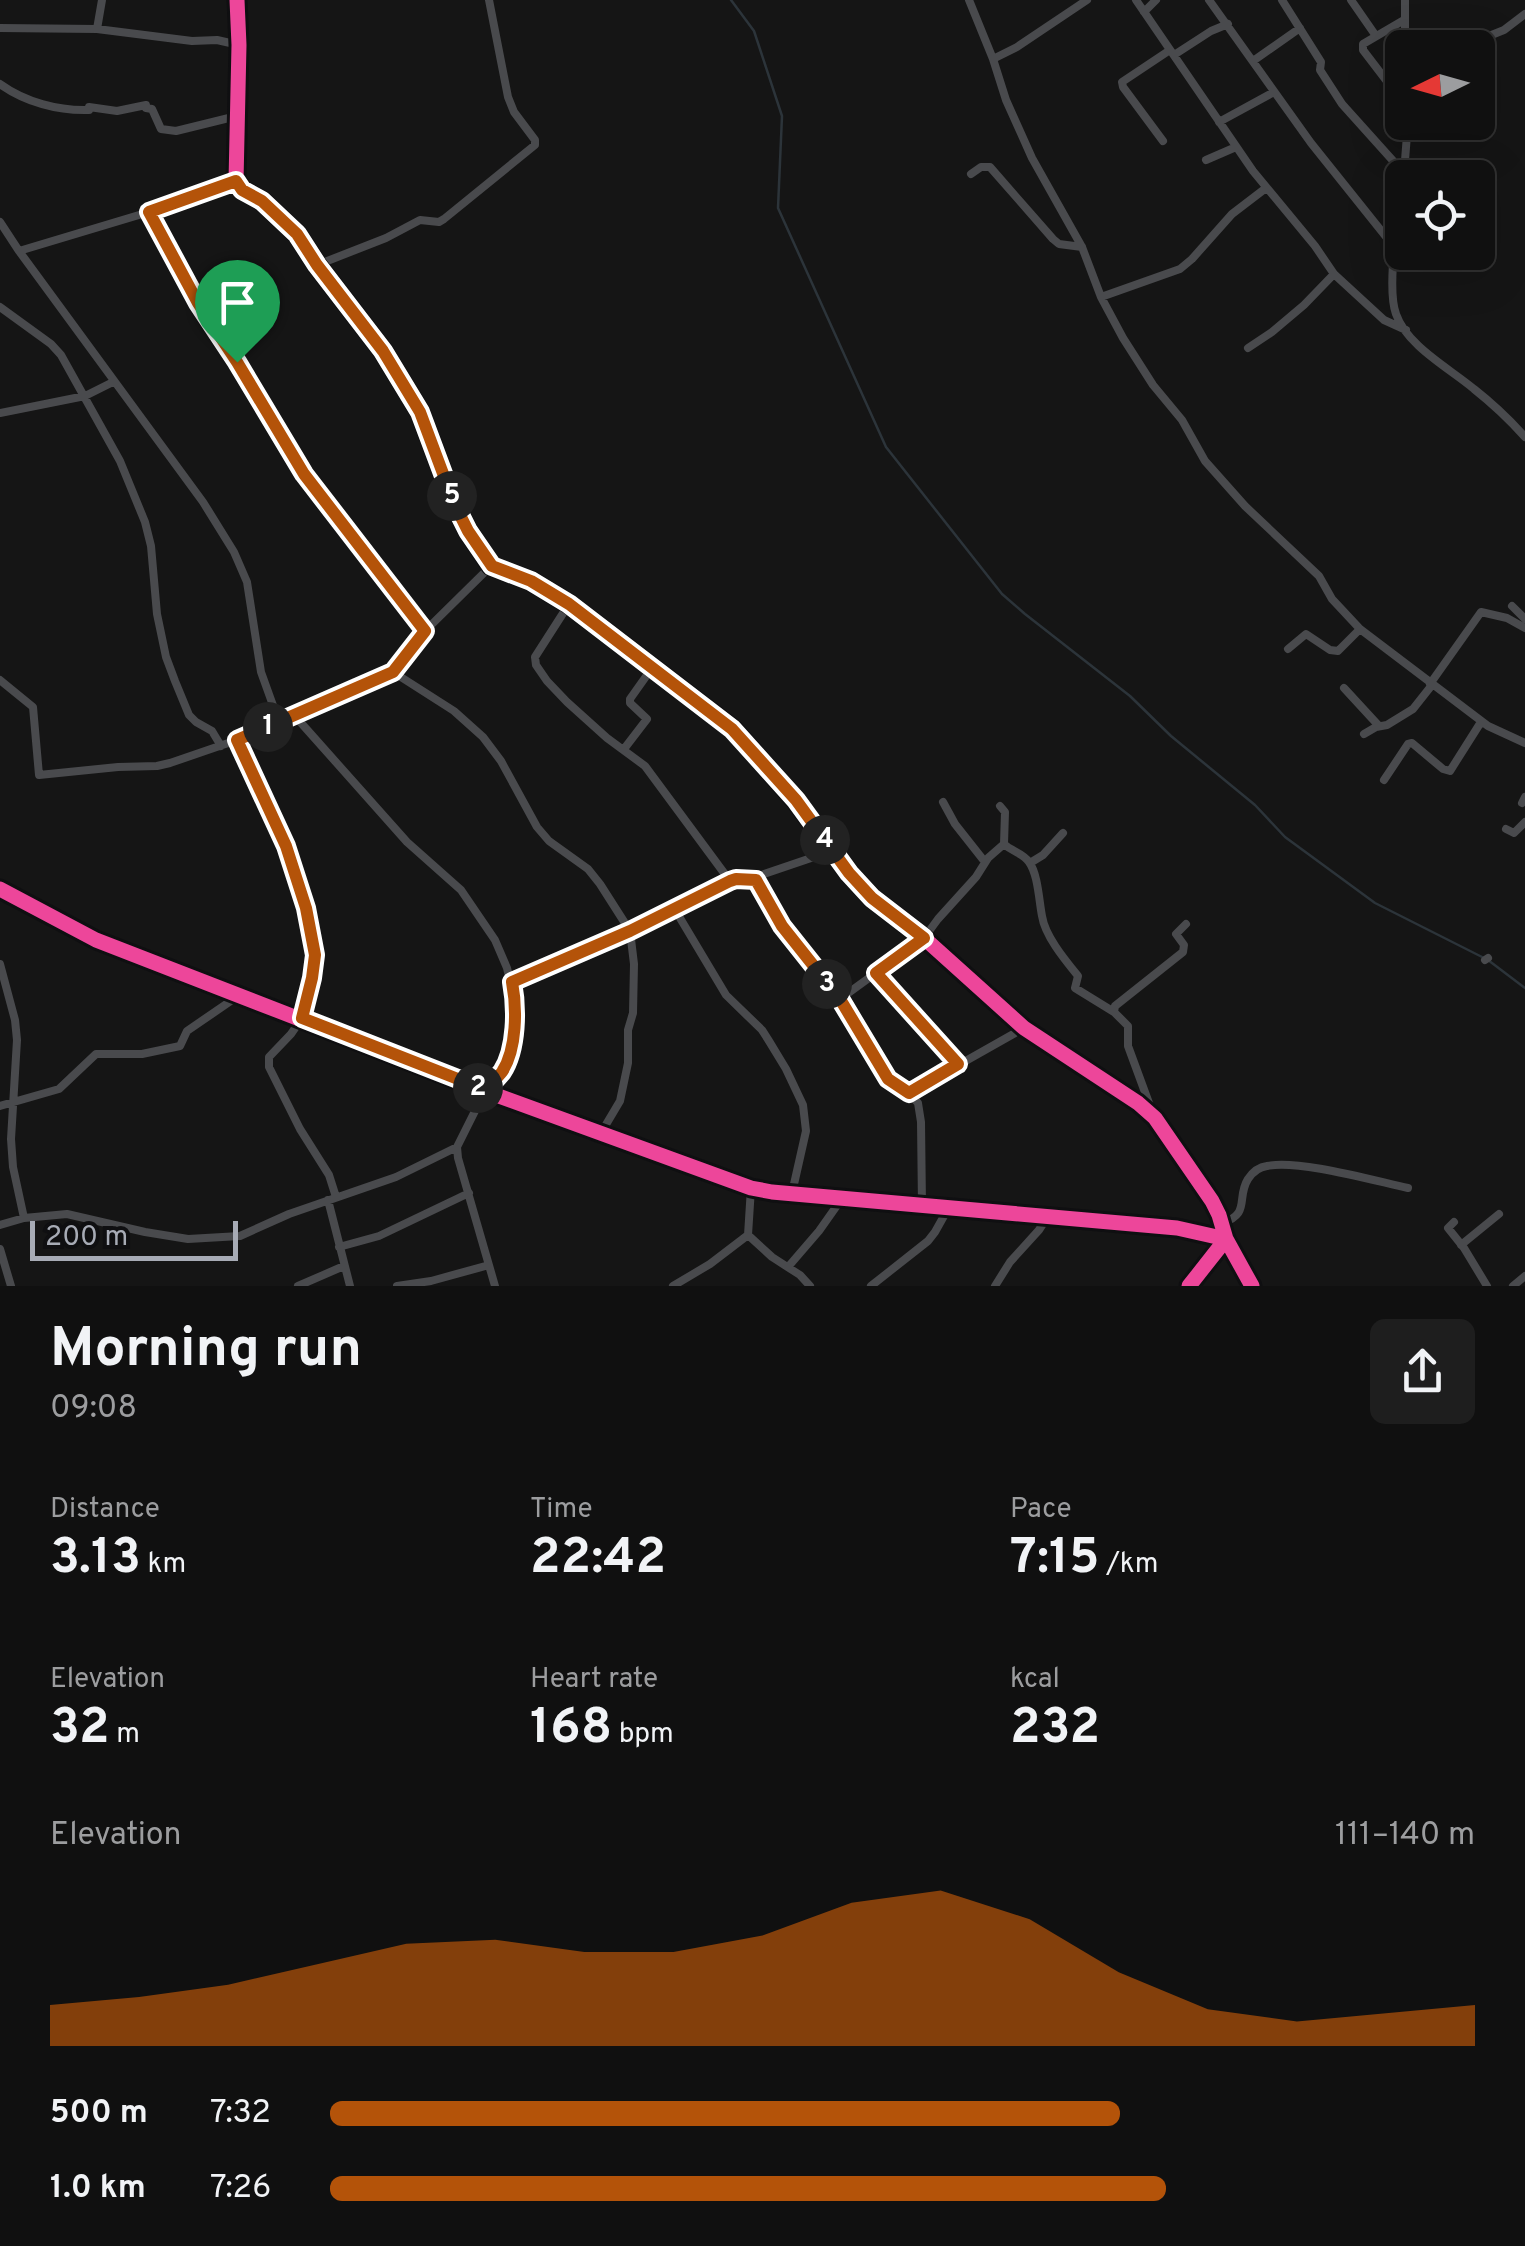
<!DOCTYPE html>
<html lang="en">
<head>
<meta charset="utf-8">
<style>
	body { margin:0; font-family:Overpass,sans-serif; background:#1e1e1e; color:#f1f3f6; height:100vh; display:flex; flex-direction:column; font-size:38px; white-space:nowrap }
	* { box-sizing:border-box; margin:0 }
	p { font-size:32px; color:#9c9d9f }
	.icon { flex:none; width:55px; height:55px; fill:none; stroke:currentColor; stroke-width:2; stroke-linecap:round; stroke-linejoin:round }
	.map { position:relative; height:1286px; overflow:hidden }
	.side { display:flex; flex-direction:column; background:#101010; flex:1 }
	.side>* { flex:none }
	.needle { width:65px; rotate:265deg }
	.tools { position:absolute; left:1385px; top:30px; display:grid; gap:20px }
	.tools a { display:grid; place-items:center; width:110px; height:110px; border-radius:15px; background:#101010; box-shadow:0 10px 40px #0002,0 0 0 2px #303030; font-size:50px }
	.scale { position:absolute; left:30px; bottom:25px; width:208px; box-sizing:border-box; padding-left:10px; border:5px solid #a7abb5; border-top:0; font-size:28px; line-height:35px; white-space:nowrap; color:#a7abb5; -webkit-text-stroke:8px #0f0f11; paint-order:stroke }
	.pin { position:absolute; display:grid; place-items:center; width:85px; height:85px; color:#fff; margin:-102px -42px; border-radius:50% 50% 50% 0; rotate:-45deg; box-shadow:0 0 10px #0007 }
	.pin .icon { rotate:45deg }
	.km { position:absolute; width:50px; height:50px; margin:-25px; border-radius:50%; background:#222; color:#fff; font-size:28px; line-height:50px; text-align:center }
	.round { display:grid; place-items:center; flex:none; width:105px; height:105px; border-radius:15px; background:#1e1e1e }
	.overview { display:flex; align-items:center; justify-content:space-between; height:170px; padding:0 50px }
	h1 { font-size:55px; font-weight:700; line-height:75px }
	.figures { display:grid; grid-template-columns:repeat(3,1fr); gap:15px; height:170px; padding:10px 50px }
	.figures div { display:grid; align-content:center }
	.figures b { font-size:50px; font-weight:700 }
	.figures small { font-size:28px; font-weight:400 }
	.figures p { font-size:28px }
	.chart { height:280px; padding:20px 50px }
	.chart p { display:flex; justify-content:space-between }
	.chart svg { width:100%; height:180px; margin-top:10px; fill:#b45309; opacity:.7 }
	ul { padding:0 50px; list-style:none; font-size:32px }
	li { display:grid; grid-template-columns:160px 120px 1fr; align-items:center; height:75px }
	li i { height:25px; border-radius:12px; background:#b45309 }
	.map>svg:first-child { display:block }
	.lines { fill:none; stroke-linecap:round; stroke-linejoin:round }
	.stream { stroke:#2c343a; stroke-width:2.5 }
	.minor { stroke:#494a4d; stroke-width:8 }
	.cycleway-casing { stroke:#0f0f11; stroke-width:21 }
	.cycleway { stroke:#ed469a; stroke-width:15 }
	.route-casing { stroke:#fff; stroke-width:20 }
	.route { stroke:#b45309; stroke-width:12 }
</style>
</head>
<body>
<div class="map">
<svg width="1525" height="1286" viewBox="0 0 1525 1286">
	<rect width="100%" height="100%" fill="#151515"/>
	<g class="lines">
		<path class="stream" d="M731,0L754,31L782,116L778,208L886,447L1002,594L1025,614L1130,696L1171,736L1255,805L1285,837L1375,903L1488,960L1525,988"/>
		<path class="minor" d="M237,0L239,45L236,181L243,190L262,201L297,234L317,265L383,351L420,412L454,503L468,531L491,566L531,581L569,604L733,729L795,800L849,873L872,898L924,938L1024,1028L1138,1103L1155,1118L1212,1201L1219,1215L1226,1239L1189,1286
			M969,0L993,59L1006,100L1032,158L1082,247L1101,297L1123,338L1153,385L1182,420L1205,461L1245,506L1319,576L1332,599L1360,629L1488,726L1525,743
			M1136,0L1253,171L1315,246L1334,274L1384,320L1406,330
			M1209,0L1311,143L1395,248
			M1282,0L1321,62L1320,70L1342,104L1404,173
			M1351,0L1376,36
			M1405,0V48
			M1144,12L1156,0
			M0,28L97,29L192,41L217,40L239,45
			M97,29L102,0
			M1459,48L1504,30L1525,14
			M1174,55L1211,31L1228,24
			M993,59L1017,47L1087,0
			M1253,61L1300,28
			M0,84C25,102 58,111 89,110V107L117,111L146,105V108L152,109L161,129L176,131L237,116
			M1402,101L1363,50V44L1404,20
			M1219,122L1274,92
			M1163,141L1123,87L1122,82L1170,50
			M1206,160L1236,147
			M1404,173L1408,122
			M971,174L981,167H990L1053,239L1059,244L1082,247
			M1402,182C1399,213 1386,287 1396,314C1407,346 1449,368 1474,389C1493,404 1509,419 1525,437
			M149,212L176,266L304,474L425,631
			M0,222L19,251L149,212L236,181
			M19,251L203,502L234,552L247,582L261,672L279,722
			M317,265L386,238L420,220L439,222L444,219L535,145V140L514,112L508,97L489,0
			M1101,297L1180,269L1192,259L1232,214L1266,188
			M0,307L51,344L61,355L120,461L145,522L151,546L157,614L166,657L175,681L189,715L196,722L212,731L221,746
			M1248,348L1272,332L1304,305L1334,274
			M0,413L85,396L113,382
			M569,604L535,657L536,665L547,681L567,702L607,738L645,766L730,881
			M1512,606L1525,619
			M1288,649L1306,634L1330,650L1338,651L1360,629
			M393,672L454,711L483,737L501,761L537,827L549,841L588,869L600,884L630,931L634,964L633,1013L628,1030V1063L620,1101L601,1133
			M0,680L33,707L39,775L118,767L157,766L170,763L237,740L393,672L425,631L491,566
			M1430,684L1481,612L1507,618L1525,628
			M1344,688L1379,726
			M294,715L407,842L461,890L495,940L507,968L514,997L511,1045L507,1059L503,1070L485,1091L457,1147L458,1158L495,1286
			M1364,734L1376,727L1387,725L1413,709L1432,685
			M237,740L286,846L306,907L315,955L313,978L302,1018L291,1034L269,1057V1067L300,1129L329,1175L336,1197
			M624,749L647,719L630,703V699L652,668
			M1384,780L1408,744L1412,743L1443,769L1450,771L1481,722
			M943,802L955,824L985,862
			M1522,803L1525,797
			M1000,806L1005,812L1004,844C1011,851 1023,853 1029,862C1038,874 1039,901 1042,916C1045,936 1065,960 1078,976L1075,988L1114,1012
			M1506,829L1514,833L1525,822
			M1030,863L1043,855L1063,833
			M756,880L781,925L840,999L888,1079L909,1093L918,1103L921,1122L922,1206
			M0,889L96,940L485,1091L751,1188L772,1192L1177,1228L1226,1239L1252,1286
			M674,908L726,995L762,1030L769,1041L786,1069L803,1105L806,1131L792,1193
			M1485,960L1488,958
			M0,964L15,1020L17,1040L11,1139L13,1167L24,1218
			M875,973L958,1064
			M512,982L630,931L730,881L736,879L756,880L764,874L817,856L830,847
			M840,999L924,938L938,919L976,877L988,858L1004,844
			M909,1093L1024,1028
			M0,1106L59,1089L96,1054H142L180,1046L187,1031L238,996
			M1153,1114L1128,1046V1026L1114,1012L1115,1006L1183,952L1184,945L1176,934L1186,924
			M751,1188L748,1235L772,1257L800,1275L810,1286
			M328,1200L350,1286
			M1454,1222L1448,1228L1464,1248L1487,1286
			M1222,1223C1251,1214 1236,1198 1248,1179C1252,1173 1259,1167 1267,1166C1297,1159 1375,1181 1408,1188
			M0,1225L24,1218L67,1214L145,1232L188,1239L240,1236L289,1214L396,1177L457,1147
			M1461,1245L1499,1214
			M339,1247L379,1236L469,1193
			M0,1249L11,1286
			M788,1267L819,1231L843,1197
			M298,1286L344,1266
			M397,1286L431,1281L489,1265
			M673,1286L710,1264L748,1235
			M871,1286L928,1241L935,1232L949,1207
			M995,1286L1010,1262L1039,1230L1048,1216
			M1513,1286L1525,1276"/>
		<defs>
			<path id="cycleway" d="M237,0L239,45L236,181L243,190L262,201L297,234L317,265L383,351L420,412L454,503L468,531L491,566L531,581L569,604L733,729L795,800L849,873L872,898L924,938L1024,1028L1138,1103L1155,1118L1212,1201L1219,1215L1226,1239L1189,1286
				M0,889L96,940L485,1091L751,1188L772,1192L1177,1228L1226,1239L1252,1286"/>
		</defs>
		<use href="#cycleway" class="cycleway-casing"/>
		<use href="#cycleway" class="cycleway"/>
	</g>
	<g class="lines">
		<defs>
			<path id="route" d="M236,181L242,190L262,201L297,234L317,265L383,351L420,412L454,503L468,531L492,566L531,581L569,604L732,729L796,800L849,873L872,898L924,938L876,973L958,1064L909,1093L888,1079L840,999L782,926L756,880L736,879L730,881L630,931L512,982C517,1008 517,1049 502,1072C497,1078 491,1084 486,1090L302,1018L312,978L315,955L306,908L286,846L237,740L393,672L425,631L304,474L237,362L198,303L149,212Z"/>
		</defs>
		<use href="#route" class="route-casing"/>
		<use href="#route" class="route"/>
	</g>
</svg>
<div class="tools">
<a><svg class="needle" viewBox="-14 -14 28 28"><path d="M0-13l5 13h-10z" fill="#e53935"/><path d="M0 13l5-13h-10z" fill="#9c9d9f"/></svg></a>
<a><svg class="icon" aria-label="locate" viewBox="0 0 24 24"><circle cx="12" cy="12" r="6"/><path d="M12 2v4M12 18v4M2 12h4M18 12h4"/></svg></a>
</div>
<div class="scale">200 m</div>
<div class="pin" style="left:237px;top:362px;background:#1e9e55"><svg class="icon" aria-label="arrive" viewBox="0 0 24 24"><path d="M6 21V4h12l-3 4 3 4H6"/></svg></div>
<b class="km" style="left:268px;top:727px">1</b>
<b class="km" style="left:478px;top:1088px">2</b>
<b class="km" style="left:827px;top:984px">3</b>
<b class="km" style="left:825px;top:840px">4</b>
<b class="km" style="left:452px;top:496px">5</b>
</div>
<section class="side">
<div class="overview"><div><h1>Morning run</h1><p>09:08</p></div><a class="round"><svg class="icon" aria-label="share" viewBox="0 0 24 24"><path d="M12 15V3M7 8l5-5 5 5M5 13v7h14v-7"/></svg></a></div>
<div class="figures">
<div><p>Distance</p><b>3.13<small> km</small></b></div>
<div><p>Time</p><b>22:42</b></div>
<div><p>Pace</p><b>7:15<small> /km</small></b></div>
</div>
<div class="figures">
<div><p>Elevation</p><b>32<small> m</small></b></div>
<div><p>Heart rate</p><b>168<small> bpm</small></b></div>
<div><p>kcal</p><b>232</b></div>
</div>
<div class="chart"><p><span>Elevation</span>111–140 m</p>
<svg viewBox="0 0 160 44" preserveAspectRatio="none"><path d="M0 44V34L10 32L20 29L30 24L40 19L50 18L60 21L70 21L80 17L90 9L100 6L110 13L120 26L130 35L140 38L150 36L160 34V44z"/></svg>
</div>
<ul>
<li><b>500 m</b>7:32<i style="width:69%"></i></li>
<li><b>1.0 km</b>7:26<i style="width:73%"></i></li>
</ul>
</section>
</body>
</html>
